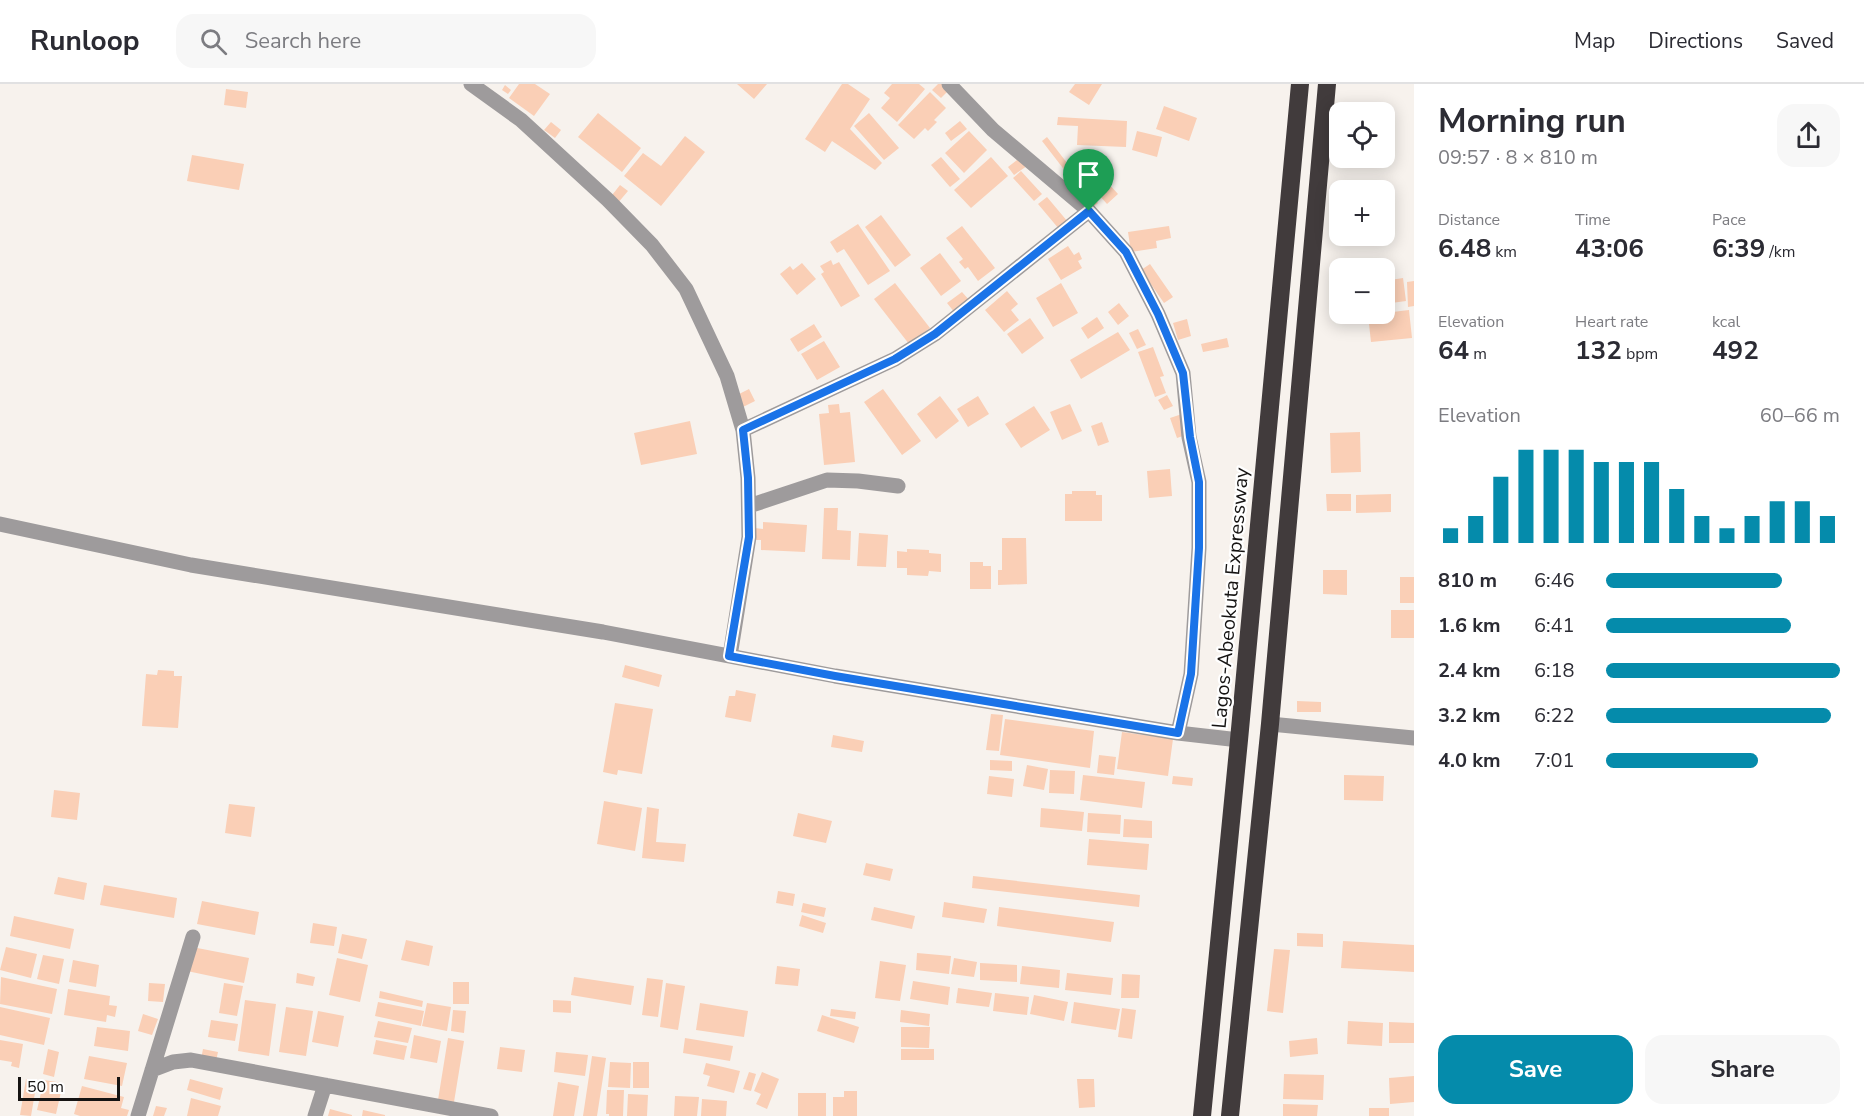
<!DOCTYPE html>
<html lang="en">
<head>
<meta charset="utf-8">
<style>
	body { margin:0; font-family:"Nunito Sans",sans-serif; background:#f7f7f7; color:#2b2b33; height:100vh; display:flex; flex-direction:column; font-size:22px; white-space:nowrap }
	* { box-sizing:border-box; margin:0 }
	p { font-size:20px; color:#7c7c81 }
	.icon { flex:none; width:33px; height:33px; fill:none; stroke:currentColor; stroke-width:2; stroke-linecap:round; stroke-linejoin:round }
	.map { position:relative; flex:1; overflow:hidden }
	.drawer { display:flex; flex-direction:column; background:#fff; width:450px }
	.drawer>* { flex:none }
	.fabs { position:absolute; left:1329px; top:18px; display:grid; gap:12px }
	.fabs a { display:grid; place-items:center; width:66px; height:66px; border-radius:12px; background:#fff; box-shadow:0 3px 15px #0003; font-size:30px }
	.scale { position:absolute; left:18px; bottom:15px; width:102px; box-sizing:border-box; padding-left:6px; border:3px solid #151312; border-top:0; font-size:16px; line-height:21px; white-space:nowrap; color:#151312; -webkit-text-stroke:4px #fff; paint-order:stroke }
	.pin { position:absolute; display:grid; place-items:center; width:51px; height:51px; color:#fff; margin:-62px -26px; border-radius:50% 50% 50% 0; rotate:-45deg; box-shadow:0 0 6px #0007 }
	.pin .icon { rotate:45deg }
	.round { display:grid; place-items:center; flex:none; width:63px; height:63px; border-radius:18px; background:#f7f7f7 }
	.headline { display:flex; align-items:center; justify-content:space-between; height:102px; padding:0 24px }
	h1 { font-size:33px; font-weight:700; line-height:45px }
	.metrics { display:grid; grid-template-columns:repeat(3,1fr); gap:9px; height:102px; padding:6px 24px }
	.metrics div { display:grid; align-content:center }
	.metrics b { font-size:26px; font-weight:700 }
	.metrics small { font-size:16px; font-weight:400 }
	.metrics p { font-size:16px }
	.chart { height:168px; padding:12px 24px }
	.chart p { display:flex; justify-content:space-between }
	.chart svg { width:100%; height:108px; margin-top:6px; stroke:#058bab; stroke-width:6 }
	.action { display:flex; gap:12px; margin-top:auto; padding:12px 24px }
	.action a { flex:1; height:69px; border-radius:18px; background:#058bab; color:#fff; font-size:24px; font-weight:700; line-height:69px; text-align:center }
	.action a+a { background:#f7f7f7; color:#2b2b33 }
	ul { padding:0 24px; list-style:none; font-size:20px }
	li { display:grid; grid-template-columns:96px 72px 1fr; align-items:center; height:45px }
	li i { height:15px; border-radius:8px; background:#058bab }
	header { display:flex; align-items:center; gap:36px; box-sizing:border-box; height:84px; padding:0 30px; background:#fff; border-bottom:2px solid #e1e1e2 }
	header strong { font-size:28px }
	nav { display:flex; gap:33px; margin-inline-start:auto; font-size:21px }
	.search { width:420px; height:54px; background:#f7f7f7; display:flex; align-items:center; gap:15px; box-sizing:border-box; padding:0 21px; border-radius:18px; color:#7c7c81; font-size:22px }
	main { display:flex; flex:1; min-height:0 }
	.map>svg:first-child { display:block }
	.building { fill:#facfb6 }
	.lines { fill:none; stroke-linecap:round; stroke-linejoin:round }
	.minor { stroke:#9e9b9c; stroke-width:15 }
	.highway { stroke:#413b3c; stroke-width:18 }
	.route-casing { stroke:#fff; stroke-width:12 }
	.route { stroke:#1a73e8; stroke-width:8 }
	.labels { text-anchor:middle; stroke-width:4.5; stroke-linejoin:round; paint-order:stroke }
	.street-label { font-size:20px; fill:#151312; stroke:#fff }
</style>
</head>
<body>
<header>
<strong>Runloop</strong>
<div class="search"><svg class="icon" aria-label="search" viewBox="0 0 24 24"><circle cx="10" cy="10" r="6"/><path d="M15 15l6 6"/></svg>Search here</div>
<nav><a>Map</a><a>Directions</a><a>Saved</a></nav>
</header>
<main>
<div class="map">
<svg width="1414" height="1032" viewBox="0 0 1414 1032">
	<rect width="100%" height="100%" fill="#f7f2ed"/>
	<path class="building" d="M519,0H535L550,10L534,32L509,14Z
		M737,0H767L754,15Z
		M842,0H848L870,15L850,45L882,79L875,86L832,57L825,68L805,55Z
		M892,0H919L925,5L897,38L881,24L890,14L884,9Z
		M938,0H943L949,6L941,14L932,6Z
		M1075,0H1102L1089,21L1069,8Z
		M505,1L511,6L508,10L502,6Z
		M226,5L248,8L246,24L224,21Z
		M930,8L946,24L934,36L937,38L928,47L925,44L914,55L898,41Z
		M1164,22L1197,34L1189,57L1156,45Z
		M598,29L641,64L622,88L578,53Z
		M869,29L899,64L884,76L854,42Z
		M1058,33L1127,37L1126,63L1077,61L1078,42L1057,41Z
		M960,37L967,45L951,57L945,49Z
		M551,38L561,46L555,54L544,46Z
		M969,47L987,66L964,89L945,69Z
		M1137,47L1162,53L1157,73L1132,66Z
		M685,52L705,68L661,122L624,92L643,69L661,82Z
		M1047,53L1098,119L1093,123L1042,57Z
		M192,71L244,80L239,106L187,97Z
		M941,73L960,95L950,103L931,81Z
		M991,73L1008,92L971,124L954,106Z
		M1021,73L1027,82L1014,91L1008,83Z
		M1021,87L1042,110L1034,117L1013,94Z
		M1099,89L1118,110L1107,120L1090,101L1095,97L1093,95Z
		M620,101L628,107L617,120L609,115Z
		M1047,113L1068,138L1059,145L1038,120Z
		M881,131L911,171L895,183L865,143Z
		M858,140L890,187L868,201L844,165L837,169L830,158Z
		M962,142L995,184L978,197L968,183L965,185L959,178L963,175L946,154Z
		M1169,142L1171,154L1156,157L1157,164L1131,168L1128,148Z
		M1068,162L1074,171L1079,168L1082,175L1078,177L1082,184L1061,196L1048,175Z
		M940,169L961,197L941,212L920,184Z
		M831,176L833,181L839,178L860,212L841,223L821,190L824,188L820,182Z
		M802,179L816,195L797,211L780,190L790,182L793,186Z
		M1150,180L1173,213L1164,219L1141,186Z
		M1403,194L1406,217L1384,220V197Z
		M1414,197V222L1408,223L1407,198Z
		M895,199L930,244L909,260L874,215Z
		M1061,199L1078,229L1053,243L1036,214Z
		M1007,207L1018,220L1011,226L1019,236L1004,248L985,226Z
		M962,208L970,217L955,229L947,219Z
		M1119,219L1129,232L1118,241L1108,228Z
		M1409,226L1412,254L1371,258L1368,231Z
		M1097,233L1104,244L1088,255L1081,244Z
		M1030,234L1044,254L1022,270L1007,250Z
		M1187,235L1191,252L1178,256L1173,239Z
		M814,240L822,253L798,268L790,255Z
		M1138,245L1146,261L1137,265L1129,249Z
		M1118,248L1130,266L1081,295L1070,276Z
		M1227,254L1229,263L1203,268L1201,260Z
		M824,257L840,283L817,296L801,270Z
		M1153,263L1164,292L1160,293L1166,309L1155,313L1138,268Z
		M749,305L755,317L743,323L737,311Z
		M883,305L921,357L902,371L864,318Z
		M1167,311L1173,322L1164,326L1158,316Z
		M940,312L959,337L936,355L917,330Z
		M978,312L989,330L968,343L957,325Z
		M839,320L840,329L850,328L855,378L824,381L819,330L829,329L828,321Z
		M1070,320L1082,347L1062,356L1050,328Z
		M1034,322L1050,346L1021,364L1005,340Z
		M1182,330L1189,350L1177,354L1170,334Z
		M690,337L697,370L641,381L634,349Z
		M1102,338L1109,358L1098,362L1091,342Z
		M1360,348L1361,388L1331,389L1330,349Z
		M1170,385L1172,412L1149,414L1147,387Z
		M1072,407H1096V411H1102V437H1065V410H1072Z
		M1326,410H1351V427H1327Z
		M1391,410V428L1356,429V411Z
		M824,424H838L837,446L851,447L850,476L822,475Z
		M763,438L807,441L805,468L761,466V456H754L755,444L763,445Z
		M859,449L888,451L886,483L857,482Z
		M1002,454H1026L1027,500L998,501V486H1002Z
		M907,465L929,466V469L941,470V488L929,487L928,492L907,491V484H897V467L907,468Z
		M970,478H983V482H991V505H970Z
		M1323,486H1347V511L1323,510Z
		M1400,493H1414V519H1400Z
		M1391,526H1414V554H1391Z
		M625,581L662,591L659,603L622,593Z
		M158,586L174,587V592H182L178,644L142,642L146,590L157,591Z
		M736,606L756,610L751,638L725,633L729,612H735Z
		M1297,617L1321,618V628H1297Z
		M615,619L653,625L642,690L618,686L617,691L603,688Z
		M991,630L1003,631L999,667L986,666Z
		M1005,635L1094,647L1090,684L1000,671Z
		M1122,648L1173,655L1168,692L1117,685Z
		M833,651L864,657L862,668L831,663Z
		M1099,671L1116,673L1114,691L1097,689Z
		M990,676L1012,677V687L990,686Z
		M1027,681L1048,685L1044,706L1023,702Z
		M1050,686L1075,687L1074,710L1049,709Z
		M1083,691L1145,698L1142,724L1080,716Z
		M1344,691L1384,692L1383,717L1344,716Z
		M989,692L1014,695L1012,713L987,710Z
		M1173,692L1193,694L1192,702L1172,700Z
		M54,706L80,709L77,736L51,733Z
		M604,717L642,724L635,767L597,760Z
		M229,720L255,723L251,753L225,749Z
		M647,723L659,725L656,758L686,760L684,778L642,774Z
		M1041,724L1084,728L1082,747L1040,743Z
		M798,729L832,737L826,759L793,752Z
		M1088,729L1121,731L1120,750L1087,748Z
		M1124,735L1152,737V754L1123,753Z
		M1089,755L1149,760L1147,786L1087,781Z
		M866,779L893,785L890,797L863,791Z
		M973,792L1140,811L1139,823L972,804Z
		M58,793L87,799L84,816L54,810Z
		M104,801L177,814L174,834L100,821Z
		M778,807L795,810L793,822L776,819Z
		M202,817L259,828L255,851L197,840Z
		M944,818L987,825L984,839L942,833Z
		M803,819L826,824L824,833L801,828Z
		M874,823L915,832L912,845L871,836Z
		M999,823L1114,838L1111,858L997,842Z
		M802,831L826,839L823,849L799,842Z
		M14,832L74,845L70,865L10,852Z
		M313,839L337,843L334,862L310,859Z
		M1297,849L1323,850V863L1297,862Z
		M342,850L367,855L362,875L338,869Z
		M406,856L433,862L429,882L401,876Z
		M1343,857L1414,861V888L1341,884Z
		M6,863L37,870L31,894L0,886Z
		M192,863L249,874L244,899L187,887Z
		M1274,865L1290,866L1283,929L1267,927Z
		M917,869L951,872L949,890L916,886Z
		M43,871L64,875L59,900L37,895Z
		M337,874L368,881L360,918L329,911Z
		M954,874L977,878L974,893L951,890Z
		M73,876L99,881L96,903L69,898Z
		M880,877L906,881L900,917L875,914Z
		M980,879L1017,881V898L980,896Z
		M777,882L800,885L798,902L775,900Z
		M1022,882L1060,886L1059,904L1020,900Z
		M297,889L315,893L313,902L296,899Z
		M1067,889L1113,894L1111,911L1065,906Z
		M1122,890L1140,891L1139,914H1121Z
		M1,893L57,905L52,930L0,920Z
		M574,893L634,902L631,921L571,911Z
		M647,894L663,896L658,933L642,931Z
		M913,897L950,903L948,921L910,915Z
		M453,898H469V920H453Z
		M149,899L165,900L163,918L148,917Z
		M224,899L243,902L237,932L219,929Z
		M666,899L685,902L678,946L660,943Z
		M958,904L992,909L989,923L956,919Z
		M68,905L110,912L109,921L117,922L115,933L107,931L106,938L64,931Z
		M380,907L423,917L422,923L379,914Z
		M995,909L1029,913L1027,931L993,927Z
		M1034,911L1068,918L1064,937L1030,930Z
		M245,916L276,920L269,972L238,967Z
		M553,916L571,917V929L553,928Z
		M378,918L424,927L421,942L375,932Z
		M1074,918L1120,925L1116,946L1071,939Z
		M427,919L451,923L447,947L422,942Z
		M700,919L748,927L744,953L696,946Z
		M0,923L50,934L44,961L0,951Z
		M286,923L313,927L306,972L279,968Z
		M1122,924L1136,926L1132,955L1118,953Z
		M831,925L856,928L855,935L830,932Z
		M453,926L466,927L464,949L451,947Z
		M901,926L930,930L929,942L900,938Z
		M318,927L344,932L338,963L312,958Z
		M143,930L158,935L152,951L138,947Z
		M822,931L859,943L854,959L817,947Z
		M211,936L238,940L235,957L208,953Z
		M378,937L412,944L408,959L374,953Z
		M1348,937L1383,939L1382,962L1347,960Z
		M1389,938L1414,939V959H1389Z
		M97,943L130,947L128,967L94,962Z
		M901,943H930L929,964L901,963Z
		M414,951L441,957L437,979L410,974Z
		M448,954L464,957L454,1018L438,1016Z
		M685,954L733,962L730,977L683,969Z
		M1317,954L1318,970L1290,973L1289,957Z
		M0,956L23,960L19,984L11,982L12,978L0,976Z
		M376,956L407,962L404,976L373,970Z
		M500,963L525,966L522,988L497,985Z
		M48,965L59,968L54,993L43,990Z
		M203,965L218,968L216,977L201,975Z
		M901,965H934V976H901Z
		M556,968L588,971L585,992L554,988Z
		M89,972L127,979L122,1002L84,995Z
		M592,972L606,974L597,1032H583Z
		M610,978L631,979L630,1004L608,1003Z
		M633,978H649V1004H633Z
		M706,979L740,987L734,1009L707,1002L710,992L703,990Z
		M749,988L756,990L751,1007L743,1005Z
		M762,988L779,995L767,1025L756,1020L761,1010L754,1007Z
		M1284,990L1324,991L1323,1016L1283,1015Z
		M1414,992V1018L1390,1020L1389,994Z
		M26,995L37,997L31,1032L20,1031Z
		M190,995L223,1004L220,1016L187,1006Z
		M1077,995H1094L1095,1023L1079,1024Z
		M44,996L63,999L56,1030L37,1026Z
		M558,998L579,1002L574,1032H553Z
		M82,1002L124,1013L121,1024L129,1026L127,1032H80L74,1030Z
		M607,1006H624L623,1032H609V1030H606Z
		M844,1007H857V1032H833V1013H844Z
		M798,1009H826V1032H798Z
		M628,1010L648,1011L647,1032H627Z
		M675,1012L699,1013L697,1032H674Z
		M191,1014L221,1022L218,1032H187Z
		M702,1015L727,1017L726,1032H701Z
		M1283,1020L1318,1021L1317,1032H1283Z
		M156,1022L167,1024L164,1032H153Z
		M1369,1024H1389V1032H1369Z
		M330,1025L352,1031V1032H328Z
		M363,1026L385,1031V1032H362Z"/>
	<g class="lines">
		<path class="minor" d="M471,0L521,36L608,116L652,161L686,205L727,292L743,346L748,394L749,453L730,572
			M949,0L993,46L1089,127L1126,168L1158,230L1183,289L1189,353L1199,398V464L1191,590L1178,649
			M743,346L895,275L935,250L1089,127
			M749,422L827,396L858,397L898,402
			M0,440L191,481L603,548L835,592L1178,649L1239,656
			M1270,640L1414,654
			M152,986L173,978L191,976L491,1032
			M138,1032L193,853
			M315,1032L325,1001"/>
		<path class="highway" d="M1202,1032L1239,656L1300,0
			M1230,1032L1270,640L1327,0"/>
	</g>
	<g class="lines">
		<defs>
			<path id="route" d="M1089,127L1126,168L1158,230L1183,289L1190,353L1199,398V464L1191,590L1178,649L835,592L729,572L749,453L748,394L743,346L895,275L935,250Z"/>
		</defs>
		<use href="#route" class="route-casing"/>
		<use href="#route" class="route"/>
	</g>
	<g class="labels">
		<g class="street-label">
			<text transform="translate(1230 514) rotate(-85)" y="7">Lagos-Abeokuta Expressway</text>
		</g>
	</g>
</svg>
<div class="fabs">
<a><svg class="icon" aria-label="locate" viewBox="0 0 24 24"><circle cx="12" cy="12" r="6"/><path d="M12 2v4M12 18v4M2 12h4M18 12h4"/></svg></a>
<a>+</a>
<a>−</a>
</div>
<div class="scale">50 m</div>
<div class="pin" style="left:1089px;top:127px;background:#1e9e55"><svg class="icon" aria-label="arrive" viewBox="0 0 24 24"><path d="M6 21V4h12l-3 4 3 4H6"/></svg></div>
</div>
<section class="drawer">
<div class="headline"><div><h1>Morning run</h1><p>09:57 · 8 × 810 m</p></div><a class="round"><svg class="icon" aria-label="share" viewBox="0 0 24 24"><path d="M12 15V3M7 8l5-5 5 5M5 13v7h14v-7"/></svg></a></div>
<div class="metrics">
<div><p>Distance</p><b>6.48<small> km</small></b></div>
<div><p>Time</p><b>43:06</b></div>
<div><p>Pace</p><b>6:39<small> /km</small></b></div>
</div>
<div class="metrics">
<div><p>Elevation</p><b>64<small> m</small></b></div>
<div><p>Heart rate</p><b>132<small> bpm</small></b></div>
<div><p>kcal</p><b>492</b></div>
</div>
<div class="chart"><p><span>Elevation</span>60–66 m</p>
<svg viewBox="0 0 160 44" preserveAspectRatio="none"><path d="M5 44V38M15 44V33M25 44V17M35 44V6M45 44V6M55 44V6M65 44V11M75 44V11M85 44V11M95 44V22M105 44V33M115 44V38M125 44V33M135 44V27M145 44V27M155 44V33"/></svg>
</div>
<ul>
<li><b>810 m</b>6:46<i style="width:75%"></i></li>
<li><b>1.6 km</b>6:41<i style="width:79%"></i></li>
<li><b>2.4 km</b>6:18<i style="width:100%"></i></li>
<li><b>3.2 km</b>6:22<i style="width:96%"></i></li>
<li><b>4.0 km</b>7:01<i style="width:65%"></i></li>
</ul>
<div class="action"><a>Save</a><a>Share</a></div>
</section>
</main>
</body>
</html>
